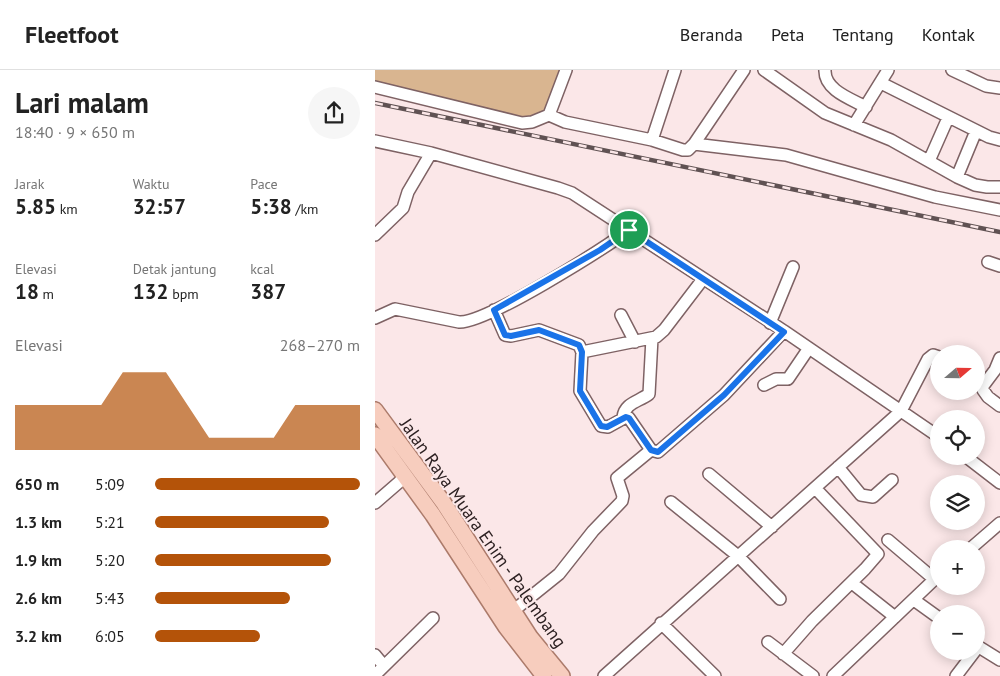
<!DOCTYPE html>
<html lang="id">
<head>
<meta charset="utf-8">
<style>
	body { margin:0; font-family:"PT Sans",sans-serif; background:#f6f6f6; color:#222; height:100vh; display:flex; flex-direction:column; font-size:19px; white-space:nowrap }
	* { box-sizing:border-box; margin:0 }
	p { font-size:16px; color:#767676 }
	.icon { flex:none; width:28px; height:28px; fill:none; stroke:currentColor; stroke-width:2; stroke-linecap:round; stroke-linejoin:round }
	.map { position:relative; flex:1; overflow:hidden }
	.sheet { display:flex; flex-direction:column; background:#fff; width:375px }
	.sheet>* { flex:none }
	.needle { width:32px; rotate:70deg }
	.controls { position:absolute; left:555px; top:275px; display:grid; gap:10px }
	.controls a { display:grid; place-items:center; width:55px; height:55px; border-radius:50%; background:#fff; box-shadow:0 2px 12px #0003; font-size:25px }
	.pin { position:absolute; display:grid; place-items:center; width:42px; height:42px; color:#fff; margin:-21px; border:2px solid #fff; border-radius:50%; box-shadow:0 1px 5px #0007 }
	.round { display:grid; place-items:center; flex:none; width:52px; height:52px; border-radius:26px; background:#f6f6f6 }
	.head { display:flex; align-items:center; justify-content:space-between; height:85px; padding:0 15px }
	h1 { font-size:28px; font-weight:700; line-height:38px }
	.stats { display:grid; grid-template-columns:repeat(3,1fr); gap:8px; height:85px; padding:5px 15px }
	.stats div { display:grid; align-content:center }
	.stats b { font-size:21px; font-weight:700 }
	.stats small { font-size:14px; font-weight:400 }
	.stats p { font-size:14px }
	.chart { height:140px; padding:10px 15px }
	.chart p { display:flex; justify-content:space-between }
	.chart svg { width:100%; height:90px; margin-top:5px; fill:#b45309; opacity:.7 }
	ul { padding:0 15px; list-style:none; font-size:16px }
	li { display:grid; grid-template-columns:80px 60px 1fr; align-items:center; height:38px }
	li i { height:12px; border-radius:6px; background:#b45309 }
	header { display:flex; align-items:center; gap:30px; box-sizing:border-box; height:70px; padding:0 25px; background:#fff; border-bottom:1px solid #e0e0e0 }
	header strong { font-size:24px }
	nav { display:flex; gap:28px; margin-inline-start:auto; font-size:18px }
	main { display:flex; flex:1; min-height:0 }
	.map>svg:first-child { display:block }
	.green { fill:#d9b590 }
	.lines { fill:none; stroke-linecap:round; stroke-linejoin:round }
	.minor-casing { stroke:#7e6264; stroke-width:14 }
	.major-casing { stroke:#ac7b6b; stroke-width:18 }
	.minor { stroke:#fff; stroke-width:11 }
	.major { stroke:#f7cdbe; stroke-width:15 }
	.rail-casing { stroke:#605253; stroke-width:4.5 }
	.rail { stroke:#fbe7e8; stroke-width:2.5; stroke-dasharray:8; stroke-linecap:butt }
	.route-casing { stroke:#fff; stroke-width:10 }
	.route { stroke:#1a73e8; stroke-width:6 }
	.labels { text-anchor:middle; stroke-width:4; stroke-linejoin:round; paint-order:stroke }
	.street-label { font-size:18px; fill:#2d2122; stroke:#fbe7e8 }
</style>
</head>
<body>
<header>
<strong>Fleetfoot</strong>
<nav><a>Beranda</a><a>Peta</a><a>Tentang</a><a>Kontak</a></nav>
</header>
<main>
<section class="sheet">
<div class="head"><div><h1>Lari malam</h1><p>18:40 · 9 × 650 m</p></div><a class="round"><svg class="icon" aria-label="share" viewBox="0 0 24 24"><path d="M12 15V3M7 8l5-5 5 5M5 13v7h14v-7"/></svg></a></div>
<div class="stats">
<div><p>Jarak</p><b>5.85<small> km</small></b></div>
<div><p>Waktu</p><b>32:57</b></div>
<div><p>Pace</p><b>5:38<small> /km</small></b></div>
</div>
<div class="stats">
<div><p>Elevasi</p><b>18<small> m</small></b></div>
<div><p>Detak jantung</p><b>132<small> bpm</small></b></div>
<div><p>kcal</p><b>387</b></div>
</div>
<div class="chart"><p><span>Elevasi</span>268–270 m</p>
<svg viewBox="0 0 160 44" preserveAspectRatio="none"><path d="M0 44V22L10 22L20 22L30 22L40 22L50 6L60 6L70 6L80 22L90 38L100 38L110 38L120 38L130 22L140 22L150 22L160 22V44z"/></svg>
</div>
<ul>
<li><b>650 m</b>5:09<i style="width:100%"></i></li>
<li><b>1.3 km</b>5:21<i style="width:85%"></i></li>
<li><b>1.9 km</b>5:20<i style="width:86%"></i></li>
<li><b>2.6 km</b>5:43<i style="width:66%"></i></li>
<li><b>3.2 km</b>6:05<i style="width:51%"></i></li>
</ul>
</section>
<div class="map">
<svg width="625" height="606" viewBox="0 0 625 606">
	<rect width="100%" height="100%" fill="#fbe7e8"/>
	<path class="green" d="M0,0H190L176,39L162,46L148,47L0,16Z"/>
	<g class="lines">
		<defs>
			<path id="minor" d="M389,0L450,43L516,70L582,107L600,115L612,117H625
				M450,0C449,20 476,29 491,37
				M577,0L611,16L625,18
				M506,13L614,67L625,70
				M0,17L147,53L157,52L174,45L191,0
				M174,45L190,52L277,70L308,80H313L319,74L369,0
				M479,55L513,0
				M277,70L300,0
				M0,71L56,83L183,118L197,123L409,261L564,367
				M319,74L411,85L560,127L625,140
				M554,91L573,48
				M582,107L601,61
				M0,165L28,138L33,122L56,83
				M613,192L625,196
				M119,240L130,265L136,266L164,260L204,275L207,282L205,321L226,356L233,357L251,347L254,348L276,380L283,382L349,325L409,261
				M246,245L260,272
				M0,248L20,239L84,252C110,254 228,179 254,160
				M395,253L418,197
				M207,282L281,267L289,260L328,209
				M625,288L620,300L608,316V320L613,327L625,336
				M389,315L401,309H413L434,278
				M248,347C250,333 263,332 274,324L277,268
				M590,386L625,413
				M463,397L486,425L498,427L517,410
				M334,404L397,457
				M296,432L363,486L405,529
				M0,433L30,407
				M513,470L559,509
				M595,479L625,453
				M477,513L520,547
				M539,530L564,548
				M138,541L184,504L218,461L247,431L248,426L242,408L276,380
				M286,553L340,606
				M393,572L438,606
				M604,577L625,590
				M408,584L437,551L490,499L503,484L440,418
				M0,585L9,596
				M0,605L58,548
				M229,606L526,341L553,289L558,285L564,287
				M458,606L564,505
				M581,606L600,581"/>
			<path id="major" d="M0,340L68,432L155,567L187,606
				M0,365L58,445L131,557L169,606"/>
		</defs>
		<use href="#minor" class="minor-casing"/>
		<use href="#major" class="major-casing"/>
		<use href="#minor" class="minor"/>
		<use href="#major" class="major"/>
		<defs>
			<path id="rail" d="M0,33L625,162"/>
		</defs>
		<use href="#rail" class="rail-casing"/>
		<use href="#rail" class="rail"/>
	</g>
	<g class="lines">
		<defs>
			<path id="route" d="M254,160L409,262L349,325L283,382L276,380L254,348L251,347L232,357L226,356L205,321L207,282L204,275L164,260L136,266L130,265L119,240L225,180Z"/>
		</defs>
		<use href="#route" class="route-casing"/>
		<use href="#route" class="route"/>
	</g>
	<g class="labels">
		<g class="street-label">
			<text transform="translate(108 463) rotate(55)" y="6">Jalan Raya Muara Enim - Palembang</text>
		</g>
	</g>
</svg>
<div class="controls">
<a><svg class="needle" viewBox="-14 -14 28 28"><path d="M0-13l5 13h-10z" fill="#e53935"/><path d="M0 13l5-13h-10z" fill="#767676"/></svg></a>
<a><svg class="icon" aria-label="locate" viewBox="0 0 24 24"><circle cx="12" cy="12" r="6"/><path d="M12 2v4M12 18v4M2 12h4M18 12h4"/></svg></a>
<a><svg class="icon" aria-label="layers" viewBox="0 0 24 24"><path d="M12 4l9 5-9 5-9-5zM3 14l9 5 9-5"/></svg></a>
<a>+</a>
<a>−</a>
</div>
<div class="pin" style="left:254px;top:160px;background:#1e9e55"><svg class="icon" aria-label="arrive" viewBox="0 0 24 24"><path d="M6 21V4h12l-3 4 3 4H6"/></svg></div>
</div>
</main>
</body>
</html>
